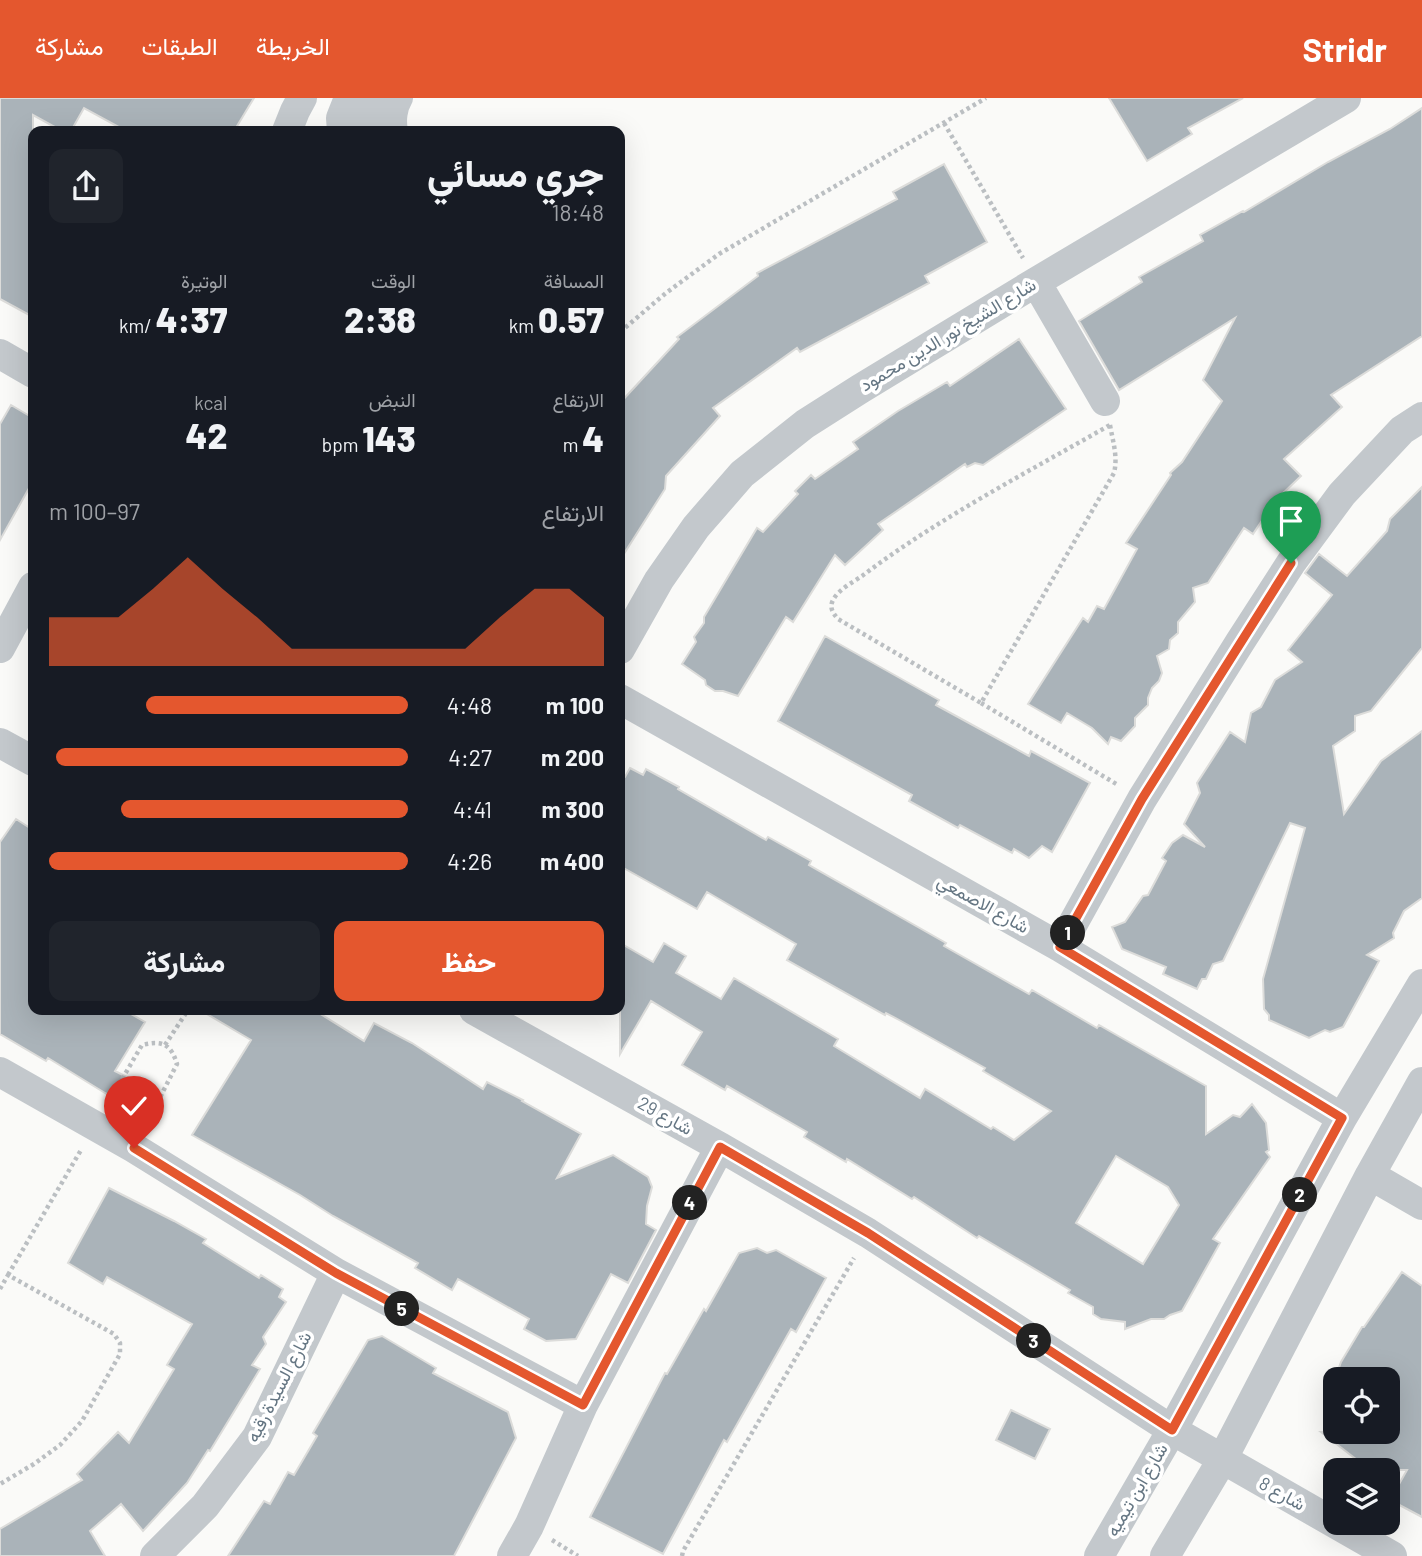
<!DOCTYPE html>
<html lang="ar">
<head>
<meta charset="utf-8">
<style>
	body { margin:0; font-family:Barlow,Vazirmatn,sans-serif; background:#20242c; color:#f1f3f6; direction:rtl; height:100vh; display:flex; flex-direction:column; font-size:26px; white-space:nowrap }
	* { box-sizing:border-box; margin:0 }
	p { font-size:23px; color:#9ea1a6 }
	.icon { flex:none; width:38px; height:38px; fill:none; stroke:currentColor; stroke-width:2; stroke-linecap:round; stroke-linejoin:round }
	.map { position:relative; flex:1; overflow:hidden; direction:ltr }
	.panel { position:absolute; left:28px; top:28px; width:597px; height:889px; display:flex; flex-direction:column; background:#171b24; border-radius:14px; box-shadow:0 7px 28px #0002; direction:rtl }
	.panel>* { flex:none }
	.tools { position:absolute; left:1323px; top:1269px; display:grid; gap:14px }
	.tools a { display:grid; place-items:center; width:77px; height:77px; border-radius:14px; background:#171b24; box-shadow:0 7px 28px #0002; font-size:35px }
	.pin { position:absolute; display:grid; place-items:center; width:60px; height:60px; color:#fff; margin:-72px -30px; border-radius:50% 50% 50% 0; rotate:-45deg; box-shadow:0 0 7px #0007 }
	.pin .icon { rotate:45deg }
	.km { position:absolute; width:35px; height:35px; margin:-18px; border-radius:50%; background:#222; color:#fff; font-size:19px; line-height:35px; text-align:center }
	.round { display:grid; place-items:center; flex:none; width:74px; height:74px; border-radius:14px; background:#20242c }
	.head { display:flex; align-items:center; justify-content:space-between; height:119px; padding:0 21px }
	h1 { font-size:38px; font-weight:800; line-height:52px }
	.figures { display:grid; grid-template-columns:repeat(3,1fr); gap:10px; height:119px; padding:7px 21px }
	.figures div { display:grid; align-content:center }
	.figures b { font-size:35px; font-weight:800 }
	.figures small { font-size:19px; font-weight:400 }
	.figures p { font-size:19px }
	.chart { height:196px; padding:14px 21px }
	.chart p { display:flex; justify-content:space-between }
	.chart svg { width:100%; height:126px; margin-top:7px; fill:#e4572e; opacity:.7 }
	.primary-button { display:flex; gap:14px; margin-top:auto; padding:14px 21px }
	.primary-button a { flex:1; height:80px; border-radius:14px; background:#e4572e; color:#fff; font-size:28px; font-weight:800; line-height:80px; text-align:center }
	.primary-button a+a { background:#20242c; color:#f1f3f6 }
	ul { padding:0 21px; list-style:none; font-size:23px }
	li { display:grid; grid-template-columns:112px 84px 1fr; align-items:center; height:52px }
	li i { height:18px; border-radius:9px; background:#e4572e }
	header { display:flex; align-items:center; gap:42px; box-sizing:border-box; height:98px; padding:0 35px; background:#e4572e; color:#fff }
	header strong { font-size:33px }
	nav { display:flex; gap:38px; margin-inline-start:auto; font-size:24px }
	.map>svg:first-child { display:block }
	.building { fill:#aab3b9; stroke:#dcdcda; stroke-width:2; fill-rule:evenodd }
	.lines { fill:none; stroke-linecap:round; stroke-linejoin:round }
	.path { stroke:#bbbfc2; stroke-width:4.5; stroke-dasharray:3.5 3.5; stroke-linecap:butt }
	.minor { stroke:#c3c8cc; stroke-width:30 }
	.route-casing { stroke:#fff; stroke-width:14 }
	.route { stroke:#e4572e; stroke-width:9 }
	.labels { text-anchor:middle; stroke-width:7; stroke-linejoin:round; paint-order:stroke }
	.street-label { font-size:18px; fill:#657683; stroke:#fff }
</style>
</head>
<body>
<header>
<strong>Stridr</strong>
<nav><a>الخريطة</a><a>الطبقات</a><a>مشاركة</a></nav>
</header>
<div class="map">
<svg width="1422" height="1458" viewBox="0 0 1422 1458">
	<rect width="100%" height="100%" fill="#fafaf8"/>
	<path class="building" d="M0,0H254L234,33H126L84,10L71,33H62L33,17V219L0,201Z
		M1109,0H1243L1188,30L1192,36L1147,63Z
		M1422,10V238L1331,297L1342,309L1284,361L1301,378L1275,403L1253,436L1244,430L1208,485L1193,490L1195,504L1178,524V535L1170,542L1169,551L1157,558L1162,575L1159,583L1152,590L1148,600V607L1135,620V628L1121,643L1111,639L1108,646L1092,630L1067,615L1061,625L1028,606L1083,520L1088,524L1097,508L1104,511L1137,451L1126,445L1171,377L1170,375L1182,364L1222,303L1203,282L1235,220L1119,292L1079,223L1142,184L1139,179L1203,143L1200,137L1243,113L1244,114L1328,64L1390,31Z
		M944,66L987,144L925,178L929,185L800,254L797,250L713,310L720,318L666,378L665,391L620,462V305L679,241L677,239L758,178L757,175L897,101L893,94Z
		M1019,241L1066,311L983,367L975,365L967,369L965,366L878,426L883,432L845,467L835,457L793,524L786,519L738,598L723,593H715L706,587L705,582L682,566L696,544L694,539L704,525V519L757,430L763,434L798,396L795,393L811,377L815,381L858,351L853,344L898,313L947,284L950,288Z
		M11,307L33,320V383L0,442V326Z
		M1422,389V550L1371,613L1355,618V633L1333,648L1344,716L1381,663L1422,633V800L1404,813L1393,835L1394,840L1367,857L1379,863L1343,929L1330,934L1325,932L1309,940L1269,922V917L1264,911L1263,881L1305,730L1290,725L1223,863L1213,866L1206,881H1202L1197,891L1163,876L1166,869L1122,851L1112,829L1125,824L1143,798L1148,797L1166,763L1162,760L1172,745L1183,737L1205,749L1184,726L1200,695L1197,685L1230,634L1245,644L1251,615L1261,609L1275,582L1302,564L1288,552L1332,497L1305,475L1319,456L1347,478L1387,433L1390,421Z
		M825,538L939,602L936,607L1029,658L1031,653L1090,685L1052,754L1042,748L1029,760L1014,751L1012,755L960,727L958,730L909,703L912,697L778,623Z
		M630,670L643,677L646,671L679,689L678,691L766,742L768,739L811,763L809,767L946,845L944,848L1029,896L1032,892L1097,930L1099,927L1206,988V1036L1233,1017L1240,1019L1252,1006L1266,1025L1269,1052L1266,1054L1270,1059L1213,1141L1220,1145L1182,1213L1170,1217L1164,1221H1151L1125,1231V1224L1101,1221L1093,1216V1209L1068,1195L1070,1192L979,1138L977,1140L914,1099L912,1101L847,1061L846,1064L804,1039L807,1034L727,988L725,992L682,967L702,934L651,903L620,956V845L653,864L664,845L686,858L676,875L721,901L734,880L838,941L834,948L920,1000L925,991L991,1031L993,1029L1014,1042L1051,1013L983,973L985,970L901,923L886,915L885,917L787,862L796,846L707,794L697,811L620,768V678L625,679ZM1116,1058L1168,1089L1179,1107L1143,1166L1076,1125Z
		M16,721L33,732V912H124L145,924L115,973L160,996L148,1018L105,995L48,960L46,963L0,936V744Z
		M200,912H314L364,943L374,925L412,945L483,991L487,984L523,1002L522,1003L581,1036L557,1080L613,1057L648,1079L652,1089L647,1108L646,1126L656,1132L628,1185L611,1176L576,1241L546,1243L524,1231L529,1221L458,1181L452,1192L415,1170L418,1165L333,1118L300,1097L192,1037L251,942Z
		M109,1090L174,1123L206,1141L203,1145L259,1180L261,1177L283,1191L279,1199L286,1204L263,1239L266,1246L252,1267L260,1271L210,1353L208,1352L187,1385L143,1433L121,1406L90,1433L105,1458H0V1431L82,1382L77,1376L118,1334L129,1345L174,1271L167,1267L192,1226L107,1179L103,1186L68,1165Z
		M757,1150L767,1155L776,1152L826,1180L796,1234L791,1231L727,1344L724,1342L663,1456L590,1419L665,1275L667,1276L704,1211L706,1213L739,1155Z
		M1402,1174L1422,1188V1419L1390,1402L1407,1372H1370L1321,1334H1388V1281H1335L1341,1264L1362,1229H1364Z
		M382,1238L436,1270L433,1275L508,1314L516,1340L454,1458H228L264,1403L270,1406L288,1374L294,1377L317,1338L313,1335L368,1242Z
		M1011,1312L1050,1331L1035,1361L996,1342Z"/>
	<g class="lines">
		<path class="path" d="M944,25L1023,160
			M620,234L666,195L719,156L986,0
			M1110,327C1113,344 1118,359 1114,375L981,605L838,521C833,515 829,510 833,502C838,492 853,484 862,478C939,420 1026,375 1110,327Z
			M981,605L1118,687
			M165,947L188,912
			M108,1005L142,947C162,942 171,946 177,966L147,1025
			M8,1177L81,1052
			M0,1191L8,1177L114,1236L120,1245V1256L82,1323L60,1347L34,1366L0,1386
			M552,1442L578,1458
			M682,1458L683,1453L854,1160"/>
		<path class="minor" d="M287,33L295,13L302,0
			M342,33L341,20L349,0
			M364,33C363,22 367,9 373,0
			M393,33C391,23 392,9 398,0
			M1036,184L1105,303
			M0,256L33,275
			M0,550L33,489
			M620,551L659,482L696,429L742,376L805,326L860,291L1036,184L1346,0
			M620,601L1060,849L1342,1020
			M0,645L33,663
			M1060,849L1142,701L1240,544L1291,465L1342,396L1402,332L1422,319
			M474,912L720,1049L868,1135L1172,1332L1392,1458
			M0,974L134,1050L336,1175L583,1307
			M1370,1077L1422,1107
			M155,1458L205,1408L257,1339L336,1175
			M512,1458L529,1428L583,1307L720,1049
			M1099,1458L1172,1332L1342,1020L1422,886
			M1165,1458L1222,1362L1370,1077L1422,984"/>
	</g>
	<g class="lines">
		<defs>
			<path id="route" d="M134,1050L336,1175L583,1307L720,1049L868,1135L1172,1332L1342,1020L1060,849L1142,701L1291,465"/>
		</defs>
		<use href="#route" class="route-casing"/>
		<use href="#route" class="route"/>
	</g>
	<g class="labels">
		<g class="street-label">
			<text transform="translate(948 237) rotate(-31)" y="6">شارع الشيخ نور الدين محمود</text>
			<text transform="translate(983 806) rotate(29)" y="6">شارع الاصمعي</text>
			<text transform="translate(665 1018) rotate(29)" y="6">شارع 29</text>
			<text transform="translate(279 1289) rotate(-63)" y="6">شارع السيدة رقيه</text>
			<text transform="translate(1137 1392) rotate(-60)" y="6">شارع ابن تيميه</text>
			<text transform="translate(1282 1396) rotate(29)" y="6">شارع 8</text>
		</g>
	</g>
</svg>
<div class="tools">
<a><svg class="icon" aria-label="locate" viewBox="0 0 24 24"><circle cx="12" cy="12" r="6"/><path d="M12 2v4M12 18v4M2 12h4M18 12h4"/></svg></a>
<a><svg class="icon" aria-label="layers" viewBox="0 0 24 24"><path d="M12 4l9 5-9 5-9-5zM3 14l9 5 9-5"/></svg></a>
</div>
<div class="pin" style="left:1291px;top:465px;background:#1e9e55"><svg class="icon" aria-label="arrive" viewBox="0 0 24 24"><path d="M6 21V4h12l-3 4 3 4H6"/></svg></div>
<div class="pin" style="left:134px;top:1050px;background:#d93025"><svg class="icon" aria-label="check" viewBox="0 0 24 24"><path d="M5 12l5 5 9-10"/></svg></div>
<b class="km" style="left:1068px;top:835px">1</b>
<b class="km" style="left:1300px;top:1097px">2</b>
<b class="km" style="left:1034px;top:1243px">3</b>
<b class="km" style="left:690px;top:1105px">4</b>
<b class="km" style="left:402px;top:1211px">5</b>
<section class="panel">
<div class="head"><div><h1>جري مسائي</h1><p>18:48</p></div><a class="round"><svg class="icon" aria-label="share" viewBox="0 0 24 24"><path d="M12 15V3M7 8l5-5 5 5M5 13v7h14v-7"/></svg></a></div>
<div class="figures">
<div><p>المسافة</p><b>0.57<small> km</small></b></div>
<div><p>الوقت</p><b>2:38</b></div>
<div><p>الوتيرة</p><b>4:37<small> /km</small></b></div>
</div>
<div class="figures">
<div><p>الارتفاع</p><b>4<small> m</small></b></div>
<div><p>النبض</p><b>143<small> bpm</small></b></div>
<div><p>kcal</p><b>42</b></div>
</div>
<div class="chart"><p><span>الارتفاع</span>97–100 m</p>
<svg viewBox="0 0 160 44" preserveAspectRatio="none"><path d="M0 44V27L10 27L20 27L30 17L40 6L50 17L60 27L70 38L80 38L90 38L100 38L110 38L120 38L130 27L140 17L150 17L160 27V44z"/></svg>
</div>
<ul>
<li><b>100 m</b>4:48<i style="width:73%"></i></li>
<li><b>200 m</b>4:27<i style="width:98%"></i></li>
<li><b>300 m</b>4:41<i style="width:80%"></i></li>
<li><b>400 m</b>4:26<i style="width:100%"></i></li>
</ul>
<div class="primary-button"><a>حفظ</a><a>مشاركة</a></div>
</section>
</div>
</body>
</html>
